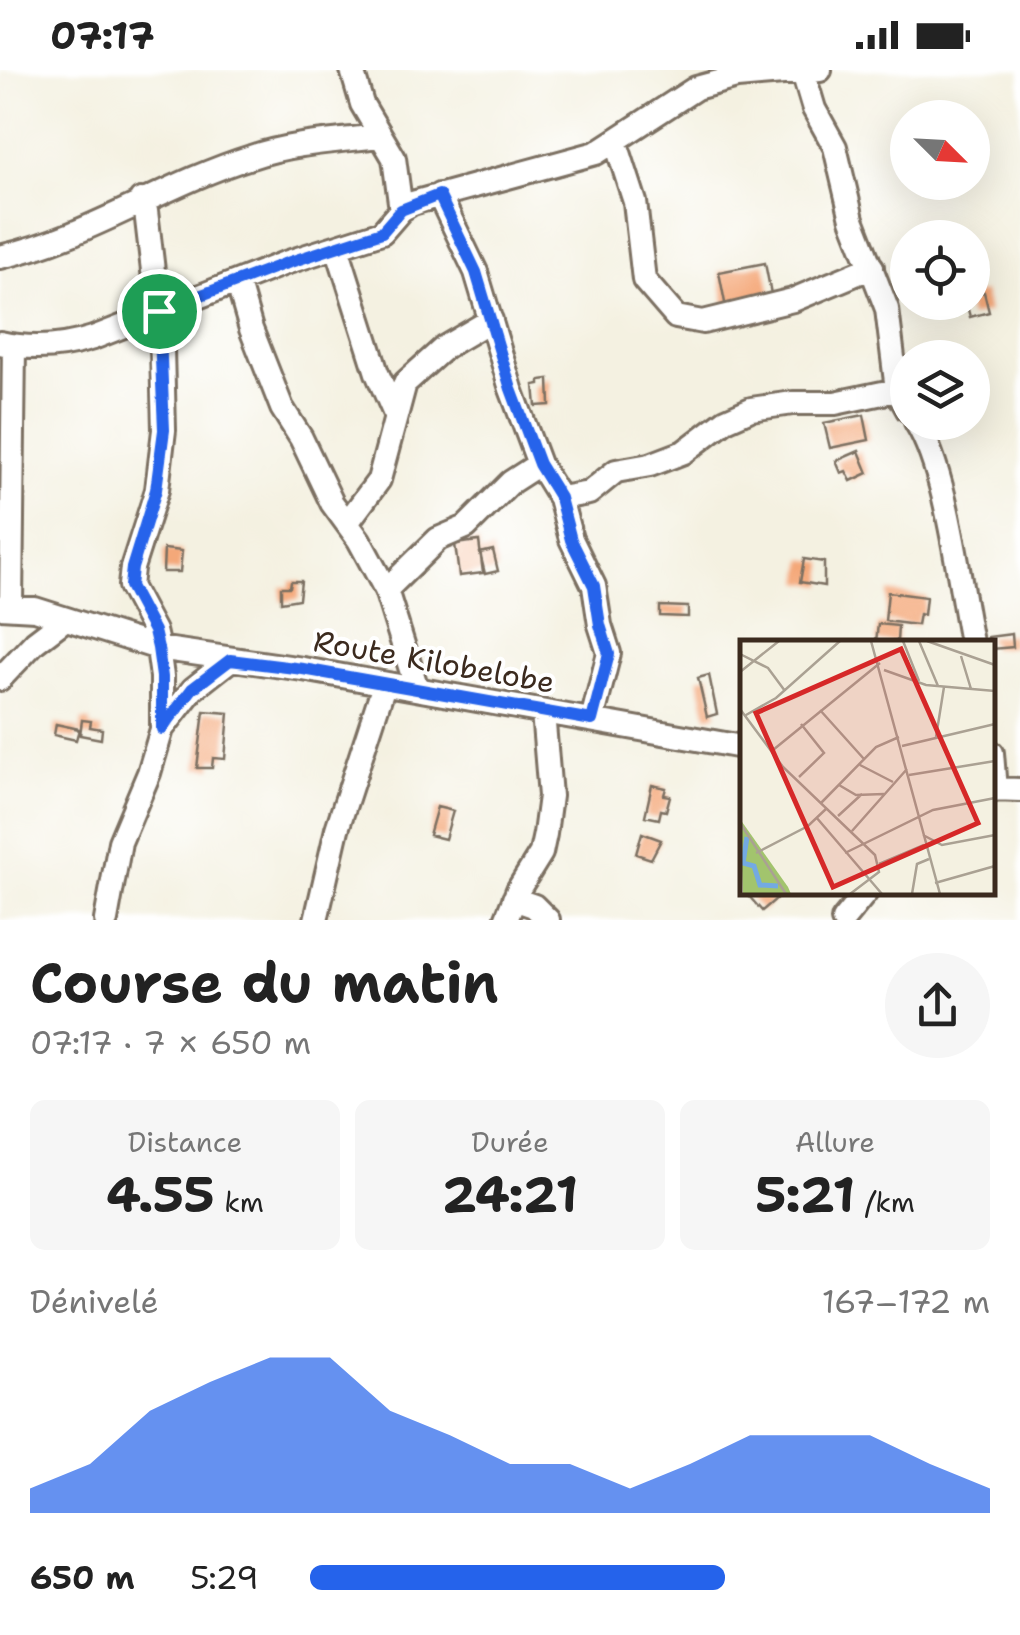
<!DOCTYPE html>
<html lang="fr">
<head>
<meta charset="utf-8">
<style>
	body { margin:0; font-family:"Shantell Sans",sans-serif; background:#f6f6f6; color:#222; height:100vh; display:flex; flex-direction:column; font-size:38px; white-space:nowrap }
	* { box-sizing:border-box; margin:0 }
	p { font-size:32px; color:#767676 }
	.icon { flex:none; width:55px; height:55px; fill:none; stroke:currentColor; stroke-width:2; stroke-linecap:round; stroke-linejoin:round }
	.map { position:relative; height:850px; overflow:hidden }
	.details { display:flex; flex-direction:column; background:#fff; flex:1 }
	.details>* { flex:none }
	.needle { width:65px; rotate:114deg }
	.buttons { position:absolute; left:890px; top:30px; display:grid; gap:20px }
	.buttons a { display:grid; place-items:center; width:100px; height:100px; border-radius:50%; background:#fff; box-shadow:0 10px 40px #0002; font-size:50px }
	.pin { position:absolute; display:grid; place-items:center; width:85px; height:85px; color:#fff; margin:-42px; border:5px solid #fff; border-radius:50%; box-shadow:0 2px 10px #0007 }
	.round { display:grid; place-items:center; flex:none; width:105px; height:105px; border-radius:52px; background:#f6f6f6 }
	.overview { display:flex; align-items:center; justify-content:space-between; height:170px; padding:0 30px }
	h1 { font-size:55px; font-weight:700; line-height:75px }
	.figures { display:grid; grid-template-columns:repeat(3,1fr); gap:15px; height:170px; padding:10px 30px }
	.figures div { display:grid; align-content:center; border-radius:15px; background:#f6f6f6; text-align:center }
	.figures b { font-size:50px; font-weight:700 }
	.figures small { font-size:28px; font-weight:400 }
	.figures p { font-size:28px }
	.chart { height:280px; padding:20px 30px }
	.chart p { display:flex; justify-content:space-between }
	.chart svg { width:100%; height:180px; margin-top:10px; fill:#2563eb; opacity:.7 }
	ul { padding:0 30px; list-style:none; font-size:32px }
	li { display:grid; grid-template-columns:160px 120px 1fr; align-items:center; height:75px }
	li i { height:25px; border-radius:12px; background:#2563eb }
	.status { display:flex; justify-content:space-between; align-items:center; height:70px; padding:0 50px; background:#fff; direction:ltr }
	.status svg { height:28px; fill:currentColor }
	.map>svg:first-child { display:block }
	.building { fill:#f4a879 }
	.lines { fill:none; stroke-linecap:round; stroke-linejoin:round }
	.minor-casing { stroke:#7c7062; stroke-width:28 }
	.minor { stroke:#fff; stroke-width:22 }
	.route-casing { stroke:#fff; stroke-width:20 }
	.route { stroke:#2563eb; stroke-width:12 }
	.labels { text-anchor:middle; stroke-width:8; stroke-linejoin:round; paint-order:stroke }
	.street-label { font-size:30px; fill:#3b2a1e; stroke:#fff }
	.inset-river { fill:none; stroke:#73aae2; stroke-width:5 }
	.inset-road { fill:none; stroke:#aaa193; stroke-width:2.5 }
	.view { fill:#d62828; fill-opacity:0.15; stroke:#d62828; stroke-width:5 }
	.inset-edge { fill:none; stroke:#3b2a1e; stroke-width:5 }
</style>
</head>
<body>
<div class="status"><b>07:17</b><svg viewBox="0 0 49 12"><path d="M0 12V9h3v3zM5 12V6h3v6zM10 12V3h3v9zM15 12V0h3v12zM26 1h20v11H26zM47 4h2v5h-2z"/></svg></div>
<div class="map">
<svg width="1020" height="850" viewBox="0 0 1020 850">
	<rect width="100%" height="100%" fill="#fff"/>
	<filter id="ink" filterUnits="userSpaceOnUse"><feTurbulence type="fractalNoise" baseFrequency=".01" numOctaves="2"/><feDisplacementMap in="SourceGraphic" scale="20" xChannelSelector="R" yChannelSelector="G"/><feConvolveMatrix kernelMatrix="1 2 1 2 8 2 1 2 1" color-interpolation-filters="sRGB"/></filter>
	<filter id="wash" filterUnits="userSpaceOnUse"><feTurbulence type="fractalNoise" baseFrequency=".0048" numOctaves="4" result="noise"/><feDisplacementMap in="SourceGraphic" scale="40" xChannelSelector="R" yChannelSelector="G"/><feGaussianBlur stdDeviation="2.25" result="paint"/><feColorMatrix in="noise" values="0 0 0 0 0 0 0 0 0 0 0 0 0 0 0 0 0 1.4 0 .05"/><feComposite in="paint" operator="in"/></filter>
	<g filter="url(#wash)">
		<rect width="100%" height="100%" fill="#f4f1e1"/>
		<g id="blocks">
			<path class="building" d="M765,193L772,229L726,238L719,202Z
				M984,222L989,242L970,247L966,232H972V224Z
				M549,309L550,335L536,336L534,315L540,314V310Z
				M864,345L869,370L830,378L824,353Z
				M859,381L868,403L851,411L846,401L841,403L836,391Z
				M479,471L483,503L459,506L455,474Z
				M164,479L182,481L180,502H163Z
				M493,480L498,501L485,504L480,483Z
				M804,489L824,492V516L800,512Z
				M291,511H301L299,529L281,532V517H290Z
				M888,522L926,527L924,545L919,544L917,555L885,551Z
				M660,536L688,537V547L660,546Z
				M878,554L898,556L897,572H876Z
				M1012,564L1013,577L992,579V572H989L988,567Z
				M709,605L717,644L707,647L698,608Z
				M204,641L229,643L225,689L213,688L212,698H197Z
				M82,650L91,651L90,657L102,659L101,669L80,665Z
				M56,654L79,659L76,670L54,665Z
				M652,715L666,718L664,725L670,726L666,741L661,740L659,749L645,746Z
				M437,737L453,741L445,769L429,765Z
				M642,763L661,770L651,789L636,784Z
				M752,822H784L762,841L748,825Z"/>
		</g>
	</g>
	<g filter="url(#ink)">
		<use href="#blocks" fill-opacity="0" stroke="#7c7062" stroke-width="2.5"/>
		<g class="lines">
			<defs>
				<path id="minor" d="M352,0L362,34L394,88L401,140
					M803,2L814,39L835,77L852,149L887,239L897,320L908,340
					M616,73L635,132L644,210L676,247L703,252L793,230L872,197
					M439,125L476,202L511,319L539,394L560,428L571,469L594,516L600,555L609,583L592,650
					M337,177L377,303L394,342
					M0,187C89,167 164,114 251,87C292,73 338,71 380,66
					M238,214L251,259L282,338L301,368L332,433L359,470L386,520L417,619
					M0,273C32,280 62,278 93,268L285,193L382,162L401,140L412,133L596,83L696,18L737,7L820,0
					M916,352C947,401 959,513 971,572
					M560,428L589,423L616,401L650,395L684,382L726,350L751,339L793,333H835L897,320
					M347,453L379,410L405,313L445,277L491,250
					M386,520L438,469L466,457L511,412L539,394
					M11,535L14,276
					M0,537L35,539L158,578L303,599L742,677
					M0,609L35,572L64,550
					M162,659L193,619L230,590
					M992,683L995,720
					M992,719L1020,720
					M514,829L534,836L548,850
					M106,850L120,772L149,703L162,659V607L158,578L154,561L130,516L132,498L157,420L164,360L162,278L146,141L141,130
					M316,850L337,759L384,615
					M506,850L518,820L541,783L545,764L550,726L543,642
					M843,850L866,822"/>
			</defs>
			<use href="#minor" class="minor-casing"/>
			<use href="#minor" class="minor"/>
		</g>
	</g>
	<g class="lines" filter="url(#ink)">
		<defs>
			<path id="route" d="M439,125L476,202L511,319L539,394L560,428L571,470L594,516L600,555L609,584L592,650L303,599L230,590L192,619L162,659V607L158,578L154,561L130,516L132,498L156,420L164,360L159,241L284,194L382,162L401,140Z"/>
		</defs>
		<use href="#route" class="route-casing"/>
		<use href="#route" class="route"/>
	</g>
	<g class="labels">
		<g class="street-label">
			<text transform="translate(434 592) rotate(10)" y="10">Route Kilobelobe</text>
		</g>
	</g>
	<g transform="translate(740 570)">
		<rect width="255" height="255" fill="#f4f1e1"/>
		<path d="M0,179L48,247L51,254H3Z" fill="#a2c46d"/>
		<path class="inset-river" d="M7,197L3,223L14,226L20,245L38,246"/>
		<path class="inset-road" d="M131,1L200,254M163,1L179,41M179,1L198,46M187,1L255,25M0,14L28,28L45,51M221,16L231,49M144,30L186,45L255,51M0,32L39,1M0,69L43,127L135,215L139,232L110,254M80,70L124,119M6,75L36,58L100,1M196,97L204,47M162,106L255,84M33,110L140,23M120,125L153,142M169,135L255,121M59,137L84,113L61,84M99,145L116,155L144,154M81,163L136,107L159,97M98,176L122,154M76,177L142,254M0,183L46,254M112,191L167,129M183,195L202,205L255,195M16,213L68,186L87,168M105,213L193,170L255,158M139,224L184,205M195,243L255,226M172,254L177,224L189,219"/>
		<path class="view" d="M161,9L238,183L93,247L16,73Z"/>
		<rect width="255" height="255" class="inset-edge"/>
	</g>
</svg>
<div class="buttons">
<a><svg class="needle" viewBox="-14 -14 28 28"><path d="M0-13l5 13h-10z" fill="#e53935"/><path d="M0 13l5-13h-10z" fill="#767676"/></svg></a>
<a><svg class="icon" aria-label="locate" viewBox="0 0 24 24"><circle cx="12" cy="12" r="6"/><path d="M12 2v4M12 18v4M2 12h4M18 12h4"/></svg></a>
<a><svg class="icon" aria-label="layers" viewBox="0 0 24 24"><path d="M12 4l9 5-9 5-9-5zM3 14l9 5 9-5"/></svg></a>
</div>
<div class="pin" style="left:159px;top:241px;background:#1e9e55"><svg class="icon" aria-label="arrive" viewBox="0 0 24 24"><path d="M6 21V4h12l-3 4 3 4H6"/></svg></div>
</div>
<section class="details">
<div class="overview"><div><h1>Course du matin</h1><p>07:17 · 7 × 650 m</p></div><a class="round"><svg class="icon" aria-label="share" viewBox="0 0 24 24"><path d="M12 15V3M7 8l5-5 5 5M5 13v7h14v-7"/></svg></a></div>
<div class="figures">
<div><p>Distance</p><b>4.55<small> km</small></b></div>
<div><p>Durée</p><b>24:21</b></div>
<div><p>Allure</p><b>5:21<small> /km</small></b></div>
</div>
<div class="chart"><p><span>Dénivelé</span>167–172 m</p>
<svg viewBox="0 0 160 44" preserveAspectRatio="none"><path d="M0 44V38L10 32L20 19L30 12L40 6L50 6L60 19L70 25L80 32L90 32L100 38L110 32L120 25L130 25L140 25L150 32L160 38V44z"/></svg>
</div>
<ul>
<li><b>650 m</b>5:29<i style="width:61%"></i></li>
</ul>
</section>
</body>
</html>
